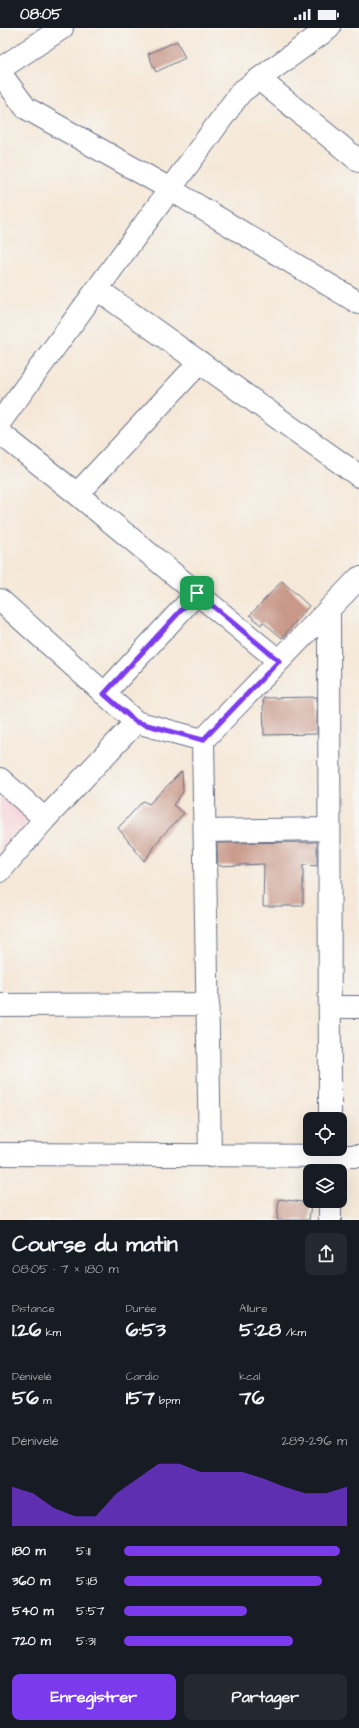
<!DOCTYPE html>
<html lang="fr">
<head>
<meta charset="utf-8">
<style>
	body { margin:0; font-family:"Architects Daughter",sans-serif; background:#242831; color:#f1f3f6; height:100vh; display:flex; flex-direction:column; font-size:15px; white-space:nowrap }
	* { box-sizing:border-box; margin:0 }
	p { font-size:13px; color:#9ea1a6 }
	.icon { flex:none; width:22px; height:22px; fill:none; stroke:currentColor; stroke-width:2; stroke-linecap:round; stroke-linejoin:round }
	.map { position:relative; height:1192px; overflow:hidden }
	.sheet { display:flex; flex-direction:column; background:#171b24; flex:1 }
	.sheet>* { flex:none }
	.buttons { position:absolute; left:303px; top:1084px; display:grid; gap:8px }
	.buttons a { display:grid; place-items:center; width:44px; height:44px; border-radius:8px; background:#171b24; box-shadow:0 4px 16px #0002; font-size:20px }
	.pin { position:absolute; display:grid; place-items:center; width:34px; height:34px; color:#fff; margin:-17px; border-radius:8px; box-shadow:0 2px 6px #0006 }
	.round { display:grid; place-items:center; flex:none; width:42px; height:42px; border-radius:8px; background:#242831 }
	.overview { display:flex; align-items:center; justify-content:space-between; height:68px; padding:0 12px }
	h1 { font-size:22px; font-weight:700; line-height:30px }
	.metrics { display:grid; grid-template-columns:repeat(3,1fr); gap:6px; height:68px; padding:4px 12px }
	.metrics div { display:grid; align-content:center }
	.metrics b { font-size:20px; font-weight:700 }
	.metrics small { font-size:11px; font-weight:400 }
	.metrics p { font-size:11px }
	.chart { height:112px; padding:8px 12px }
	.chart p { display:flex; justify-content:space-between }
	.chart svg { width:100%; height:72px; margin-top:4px; fill:#7c3aed; opacity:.7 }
	.primary-button { display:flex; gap:8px; margin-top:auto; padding:8px 12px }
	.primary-button a { flex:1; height:46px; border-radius:8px; background:#7c3aed; color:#fff; font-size:16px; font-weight:700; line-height:46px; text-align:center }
	.primary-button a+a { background:#242831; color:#f1f3f6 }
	ul { padding:0 12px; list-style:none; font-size:13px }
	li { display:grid; grid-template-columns:64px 48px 1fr; align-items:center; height:30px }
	li i { height:10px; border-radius:5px; background:#7c3aed }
	.status { display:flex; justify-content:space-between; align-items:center; height:28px; padding:0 20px; background:#171b24; direction:ltr }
	.status svg { height:11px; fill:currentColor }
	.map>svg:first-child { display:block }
	.built { fill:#f7cfd4 }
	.building { fill:#c89889 }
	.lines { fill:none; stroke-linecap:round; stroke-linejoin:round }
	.minor-casing { stroke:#677089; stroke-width:24 }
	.minor { stroke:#fff; stroke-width:22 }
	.route-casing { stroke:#fff; stroke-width:8 }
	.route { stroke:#7c3aed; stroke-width:5 }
</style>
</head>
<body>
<div class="status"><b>08:05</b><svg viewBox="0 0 49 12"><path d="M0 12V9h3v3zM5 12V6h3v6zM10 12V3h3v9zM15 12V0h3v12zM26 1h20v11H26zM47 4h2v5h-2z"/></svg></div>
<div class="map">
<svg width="359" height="1192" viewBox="0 0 359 1192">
	<rect width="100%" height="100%" fill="#f6f6f2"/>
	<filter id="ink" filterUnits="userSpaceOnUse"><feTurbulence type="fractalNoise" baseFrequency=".025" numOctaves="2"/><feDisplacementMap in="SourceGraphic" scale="8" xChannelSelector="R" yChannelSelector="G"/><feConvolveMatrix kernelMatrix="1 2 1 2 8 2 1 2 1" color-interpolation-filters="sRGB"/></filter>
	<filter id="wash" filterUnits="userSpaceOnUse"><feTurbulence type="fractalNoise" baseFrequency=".012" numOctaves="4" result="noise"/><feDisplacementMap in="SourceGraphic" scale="16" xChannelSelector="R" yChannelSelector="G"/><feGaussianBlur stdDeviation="0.9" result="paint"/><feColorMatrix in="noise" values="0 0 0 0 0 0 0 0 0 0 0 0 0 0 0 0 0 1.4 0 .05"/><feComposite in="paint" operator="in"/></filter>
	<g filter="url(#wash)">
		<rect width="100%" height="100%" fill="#f5e8d8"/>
		<path class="built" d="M0,763L31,790L0,824Z"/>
		<g id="blocks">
			<path class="building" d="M177,13L185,30L156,44L148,26Z
				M282,553L309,578L282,610L263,594L261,597L250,587Z
				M317,669V706L264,707L263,670Z
				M182,743L183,764L173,777L184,785L162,808L144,833L118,800L143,773L149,776Z
				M317,814V838L303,837V878H263L264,836L218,838L217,815Z
				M279,1171L311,1175L309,1192H277Z"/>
		</g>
	</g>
	<g filter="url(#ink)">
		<use href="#blocks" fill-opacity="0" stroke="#677089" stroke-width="1"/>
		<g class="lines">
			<defs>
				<path id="minor" d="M0,41L62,0
					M0,45L26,80L170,161L359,275
					M259,51L359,133
					M97,261L359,448
					M0,394L241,64L329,0
					M0,405L77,466L279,633
					M77,466L200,334
					M0,572L136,694L203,712
					M329,581L330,1091
					M104,666L197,565
					M0,751L45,791
					M205,803L329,801
					M0,843L45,791L136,694
					M0,977L208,976
					M330,979H359
					M0,1126L359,1128
					M210,1128L203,712L359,550
					M330,1192V1173"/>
			</defs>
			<use href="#minor" class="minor-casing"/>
			<use href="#minor" class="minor"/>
		</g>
	</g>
	<g class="lines" filter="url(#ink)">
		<defs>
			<path id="route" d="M197,565L279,633L203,712L136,694L104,666Z"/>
		</defs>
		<use href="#route" class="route-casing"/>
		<use href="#route" class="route"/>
	</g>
</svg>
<div class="buttons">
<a><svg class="icon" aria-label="locate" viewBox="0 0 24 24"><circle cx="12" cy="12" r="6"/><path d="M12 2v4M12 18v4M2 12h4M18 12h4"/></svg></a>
<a><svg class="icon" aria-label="layers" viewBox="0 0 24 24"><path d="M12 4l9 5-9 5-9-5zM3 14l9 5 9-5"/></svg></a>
</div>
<div class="pin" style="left:197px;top:565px;background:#1e9e55"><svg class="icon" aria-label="arrive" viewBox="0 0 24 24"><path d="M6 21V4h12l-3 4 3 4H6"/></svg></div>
</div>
<section class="sheet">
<div class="overview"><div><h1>Course du matin</h1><p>08:05 · 7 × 180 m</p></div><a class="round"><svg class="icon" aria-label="share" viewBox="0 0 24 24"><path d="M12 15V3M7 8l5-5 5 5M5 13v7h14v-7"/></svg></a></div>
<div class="metrics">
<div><p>Distance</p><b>1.26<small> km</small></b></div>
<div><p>Durée</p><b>6:53</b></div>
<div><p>Allure</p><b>5:28<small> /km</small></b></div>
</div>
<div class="metrics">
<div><p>Dénivelé</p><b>56<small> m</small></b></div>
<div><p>Cardio</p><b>157<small> bpm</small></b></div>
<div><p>kcal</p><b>76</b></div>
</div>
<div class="chart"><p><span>Dénivelé</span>289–296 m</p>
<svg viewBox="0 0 160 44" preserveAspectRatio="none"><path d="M0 44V20L10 24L20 33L30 38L40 38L50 24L60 15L70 6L80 6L90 11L100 11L110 11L120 15L130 20L140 24L150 24L160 20V44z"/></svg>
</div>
<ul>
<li><b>180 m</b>5:11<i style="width:97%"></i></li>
<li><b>360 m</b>5:18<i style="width:89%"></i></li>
<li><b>540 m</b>5:57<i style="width:55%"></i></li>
<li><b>720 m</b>5:31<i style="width:76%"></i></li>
</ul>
<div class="primary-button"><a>Enregistrer</a><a>Partager</a></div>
</section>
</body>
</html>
